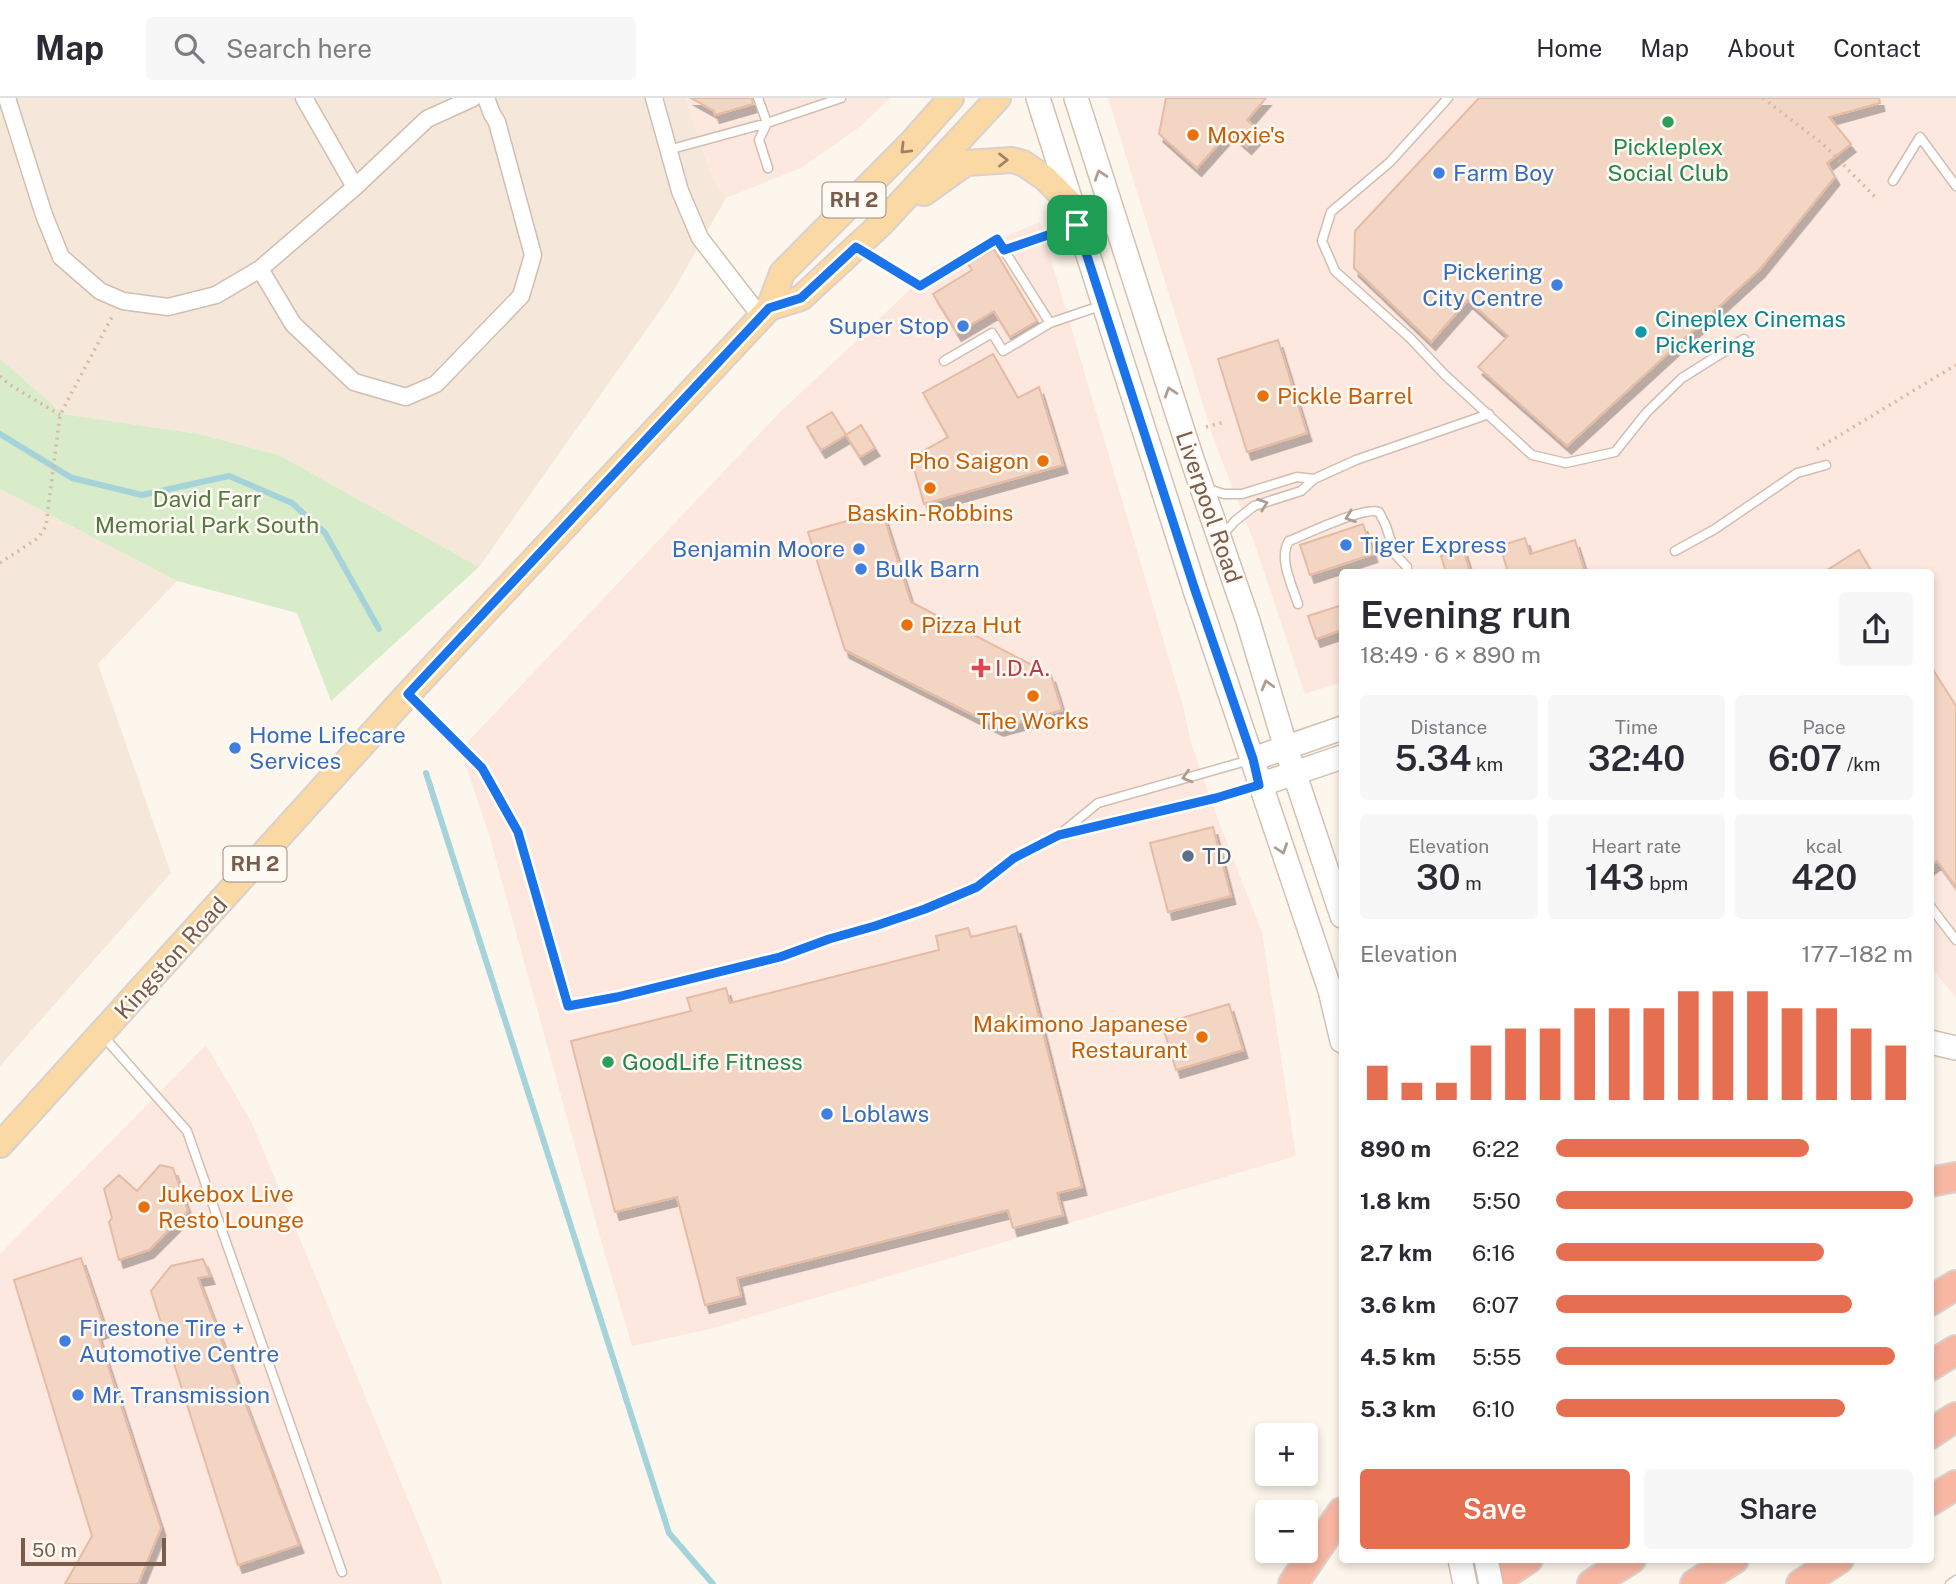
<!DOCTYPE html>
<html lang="en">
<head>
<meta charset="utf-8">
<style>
	body { margin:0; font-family:"Public Sans",sans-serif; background:#f7f7f7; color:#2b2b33; height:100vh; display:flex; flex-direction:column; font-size:26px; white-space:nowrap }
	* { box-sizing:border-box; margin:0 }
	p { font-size:23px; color:#7c7c81 }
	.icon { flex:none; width:38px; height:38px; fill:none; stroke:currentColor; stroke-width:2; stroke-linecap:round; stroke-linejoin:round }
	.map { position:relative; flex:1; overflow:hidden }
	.sheet { position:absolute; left:1339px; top:471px; width:595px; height:994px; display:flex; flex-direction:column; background:#fff; border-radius:7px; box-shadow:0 4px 10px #0003 }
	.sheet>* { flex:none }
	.controls { position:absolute; left:1255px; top:1325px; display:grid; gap:14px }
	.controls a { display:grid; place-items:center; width:63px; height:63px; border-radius:7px; background:#fff; box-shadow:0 4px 10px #0003; font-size:35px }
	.scale { position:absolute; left:21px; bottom:18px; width:145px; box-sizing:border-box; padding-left:7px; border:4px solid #7a5c4d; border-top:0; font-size:19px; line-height:24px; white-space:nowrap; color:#7a5c4d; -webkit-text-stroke:5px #fffaf3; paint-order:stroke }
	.pin { position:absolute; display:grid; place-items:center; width:60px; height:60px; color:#fff; margin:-30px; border-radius:14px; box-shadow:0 4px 10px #0006 }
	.round { display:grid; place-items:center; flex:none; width:74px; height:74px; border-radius:7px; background:#f7f7f7 }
	.overview { display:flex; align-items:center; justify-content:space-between; height:119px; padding:0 21px }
	h1 { font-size:38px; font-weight:600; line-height:52px }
	.stats { display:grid; grid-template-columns:repeat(3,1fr); gap:10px; height:119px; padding:7px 21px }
	.stats div { display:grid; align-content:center; border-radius:7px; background:#f7f7f7; text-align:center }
	.stats b { font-size:35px; font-weight:600 }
	.stats small { font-size:19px; font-weight:400 }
	.stats p { font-size:19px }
	.chart { height:196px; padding:14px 21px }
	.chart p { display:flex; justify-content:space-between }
	.chart svg { width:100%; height:126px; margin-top:7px; stroke:#e76f51; stroke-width:6 }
	.cta { display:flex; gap:14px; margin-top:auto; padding:14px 21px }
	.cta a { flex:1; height:80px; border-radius:7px; background:#e76f51; color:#fff; font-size:28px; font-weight:600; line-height:80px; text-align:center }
	.cta a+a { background:#f7f7f7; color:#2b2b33 }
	ul { padding:0 21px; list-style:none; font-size:23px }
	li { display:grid; grid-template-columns:112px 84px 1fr; align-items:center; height:52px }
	li i { height:18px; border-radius:9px; background:#e76f51 }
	header { display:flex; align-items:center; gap:42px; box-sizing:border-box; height:98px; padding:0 35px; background:#fff; border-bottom:2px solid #e1e1e2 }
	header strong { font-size:33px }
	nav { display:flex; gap:38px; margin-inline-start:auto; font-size:24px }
	.search { width:490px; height:63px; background:#f7f7f7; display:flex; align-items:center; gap:18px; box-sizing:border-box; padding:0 24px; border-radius:7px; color:#7c7c81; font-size:26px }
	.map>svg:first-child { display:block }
	.residential { fill:#f5e8da }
	.commercial { fill:#fde8e0 }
	.green { fill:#d8ecc9 }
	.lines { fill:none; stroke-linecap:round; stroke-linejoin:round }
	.stream { stroke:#a5d3da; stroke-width:6 }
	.building { fill:#f3d5c3; stroke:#e6bba3; stroke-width:2; filter:url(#shadow) }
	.lane-casing { stroke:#d1beb0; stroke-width:11 }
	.street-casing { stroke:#d1beb0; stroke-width:19 }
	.secondary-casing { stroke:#d6c0b0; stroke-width:26 }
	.primary-casing { stroke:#dad1cd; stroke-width:28 }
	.highway-casing { stroke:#dad1cd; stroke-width:32 }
	.path { stroke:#d9b8a5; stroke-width:3.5; stroke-dasharray:2 5; stroke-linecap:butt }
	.lane { stroke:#fff; stroke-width:8 }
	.street { stroke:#fff; stroke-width:16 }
	.secondary { stroke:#fff; stroke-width:23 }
	.primary { stroke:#fbd9a5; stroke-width:24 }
	.highway { stroke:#f7b7a3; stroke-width:28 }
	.secondary-bridge-casing { stroke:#d6c0b0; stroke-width:26; stroke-linecap:butt }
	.secondary-bridge { stroke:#fff; stroke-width:23 }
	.oneway { stroke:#a18267 }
	.oneway2 { stroke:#af9d94 }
	.route-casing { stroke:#fff; stroke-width:14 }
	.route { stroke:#1a73e8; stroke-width:9 }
	.leisure-dot { fill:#2e9e5b; stroke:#fffaf3; stroke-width:2.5 }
	.food-dot { fill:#e8710a; stroke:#fffaf3; stroke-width:2.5 }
	.shop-dot { fill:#3f7fe0; stroke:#fffaf3; stroke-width:2.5 }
	.culture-dot { fill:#0f9aa8; stroke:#fffaf3; stroke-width:2.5 }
	.health-dot { fill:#e0444e; stroke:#fffaf3; stroke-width:2.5 }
	.service-dot { fill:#5c6f8a; stroke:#fffaf3; stroke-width:2.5 }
	.labels { text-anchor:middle; stroke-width:5; stroke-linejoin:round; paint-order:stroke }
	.shield { fill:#fffaf3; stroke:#a28b7f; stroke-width:2 }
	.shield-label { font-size:21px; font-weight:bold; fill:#7a5c4d }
	.food-label { font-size:23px; fill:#c56008; stroke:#fffaf3; text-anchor:start }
	.leisure-label { font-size:23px; fill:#27864d; stroke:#fffaf3 }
	.shop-label { font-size:23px; fill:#366cbe; stroke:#fffaf3; text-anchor:start }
	.culture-label { font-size:23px; fill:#0d838f; stroke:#fffaf3; text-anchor:start }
	.park-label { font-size:23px; fill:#537a41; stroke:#fffaf3 }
	.street-label { font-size:23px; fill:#7a5c4d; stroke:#fffaf3 }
	.health-label { font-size:23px; fill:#be3a42; stroke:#fffaf3; text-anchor:start }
	.service-label { font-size:23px; fill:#4e5e75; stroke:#fffaf3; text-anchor:start }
</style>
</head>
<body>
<header>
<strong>Map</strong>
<div class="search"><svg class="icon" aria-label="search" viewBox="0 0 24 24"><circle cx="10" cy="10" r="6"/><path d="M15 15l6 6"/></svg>Search here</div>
<nav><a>Home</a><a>Map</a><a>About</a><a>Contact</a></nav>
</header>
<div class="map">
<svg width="1956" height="1486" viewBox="0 0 1956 1486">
	<defs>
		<filter id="shadow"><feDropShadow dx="4.5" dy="8" stdDeviation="0" flood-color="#0004"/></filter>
	</defs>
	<rect width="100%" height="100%" fill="#fdf6ec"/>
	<path class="residential" d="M0,0H685L714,83L726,100L671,197L479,469L279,357L199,336L63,316L0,262Z
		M0,391L177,483L98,566L171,775L0,968Z"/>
	<path class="commercial" d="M685,0H890L861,28L801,70L726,100L714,83Z
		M1108,0H1956V899L1930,869V474H1342V584L1305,596L1254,444L1215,345Z
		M1040,124L1184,612L1191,645L1220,727L1262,834L1296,1058L710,1231L632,1248L598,1132L488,733L460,652L780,314L852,247L933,169Z
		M206,947L252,1025L443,1486H0V1156Z"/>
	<path class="green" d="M0,261L63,316L199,336L279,357L479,469L331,603L297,515L177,483L0,391Z"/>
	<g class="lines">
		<path class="stream" d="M0,336L72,380L142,397L229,378L292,405L325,435L379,531
			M426,675L669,1435L713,1486"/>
	</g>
	<path class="building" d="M691,0H752L753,6L715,17L714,13Z
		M1166,0H1266L1247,22L1260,34L1247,48L1230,33L1197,70L1159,36Z
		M1479,0H1879L1880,5L1829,19L1851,46L1827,65L1835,79L1760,171L1567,348L1478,269L1508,238L1468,202L1431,244L1354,170L1355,133Z
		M994,151L1037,223L1010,239L994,213L957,235L933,196L972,172L968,166Z
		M1278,242L1307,335L1247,354L1218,261Z
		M993,256L1018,300L1039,289L1063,367L924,406L911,360L948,339L923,295Z
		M832,314L846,337L821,352L807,329Z
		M861,327L875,350L860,359L846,337Z
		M882,413L911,504L1051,577L1062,612L999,630L845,552L808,434Z
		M1363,426L1373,456L1310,477L1300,447Z
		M1525,440L1530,456L1575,442L1585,474H1508L1500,448Z
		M1463,451L1470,474H1446L1441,458Z
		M1859,452L1872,474H1824Z
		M1342,507V532L1316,541L1308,518Z
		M1930,567L1956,608V789L1937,763L1930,768Z
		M1213,729L1231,798L1168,814L1150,745Z
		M1016,828L1082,1089L1057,1095L1063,1117L1013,1130L1008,1112L737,1180L741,1198L705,1207L677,1099L615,1114L571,943L691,913L687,900L726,890L730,905L939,852L936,838L968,830L971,839Z
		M1229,906L1243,952L1176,972L1162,926Z
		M160,1067L173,1070L188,1113L149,1152L119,1162L109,1124L112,1120L104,1091L119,1077L137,1093Z
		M81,1160L105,1231L97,1234L161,1430L138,1486H65L92,1438L14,1182Z
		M203,1161L210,1178L198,1180L299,1447L238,1467L151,1193L171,1168Z"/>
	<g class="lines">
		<defs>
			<path id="lane" d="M758,0L767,25L841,0
				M1448,0L1390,64L1331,114L1322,143L1335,173L1410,240L1445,277L1532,357L1566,365L1615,354L1647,314L1682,280L1744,241
				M668,52L767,25L759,42L768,70
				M1893,83L1920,39L1956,88
				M859,150L920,188L997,141L1050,225L1003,253L992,235L944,263
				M1004,152L1077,127
				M1050,225L1103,207
				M1205,390L1224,396H1242L1297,379L1314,381
				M1222,438L1235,423L1254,408L1301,393L1314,381L1356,362L1489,316
				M1675,453L1715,431L1797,375L1826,367
				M1298,506C1292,487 1278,460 1289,443C1307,436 1364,408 1379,414L1386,428L1395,456L1407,469
				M410,598L482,670L518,734L568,908L617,899L780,859L829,841L875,828L925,811L977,789L1014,760L1059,737L1098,705L1250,662
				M1062,736L1216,700L1256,688
				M1930,808L1956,842
				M104,939L187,1033L342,1474
				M1950,1486L1956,1482"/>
			<path id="street" d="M7,0L44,117L61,159L100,193L123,203L168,209L216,197L260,171L355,89L427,21L473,0
				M304,0L355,89
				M654,0L680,93L700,140L761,219
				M260,171L293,226L354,284L406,299L436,286L521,198L533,157L497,24L492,16L486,0"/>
			<path id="secondary" d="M1038,0L1195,492L1330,892L1342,943
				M1076,0L1191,358L1248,523L1286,650L1342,818
				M1253,661L1342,630
				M1259,687L1342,659
				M1930,944L1956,950"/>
			<path id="primary" d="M924,95L966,65L1012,62L1023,65L1045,80L1071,106
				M769,210L801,200L881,126L998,0
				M0,1047L408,596L761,219L769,210L782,175L912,44L951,0"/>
			<path id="highway" d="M1930,1084L1956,1079
				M1930,1203L1956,1187
				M1930,1268L1956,1252
				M1930,1336L1956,1319
				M1930,1403L1956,1387
				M1293,1486L1342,1414
				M1490,1486L1528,1461
				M1592,1486L1631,1461
				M1695,1486L1734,1461
				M1801,1486L1839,1461"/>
		</defs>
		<use href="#lane" class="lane-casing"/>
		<use href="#street" class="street-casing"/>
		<use href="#secondary" class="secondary-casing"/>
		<use href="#primary" class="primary-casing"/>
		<use href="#highway" class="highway-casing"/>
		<path class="path" d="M1763,0L1824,47L1876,100
			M0,278L10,287L60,317
			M1206,329L1224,324
			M1817,351L1956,267
			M0,465L38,440L46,428L60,317L113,217"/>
		<use href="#lane" class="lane"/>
		<use href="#street" class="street"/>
		<use href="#secondary" class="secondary"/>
		<use href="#primary" class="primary"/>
		<use href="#highway" class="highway"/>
		<defs>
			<path id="secondary-bridge" d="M1460,1461L1465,1486
				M1486,1461L1491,1486"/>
		</defs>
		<use href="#secondary-bridge" class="secondary-bridge-casing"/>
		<use href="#secondary-bridge" class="secondary-bridge"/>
	</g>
	<defs><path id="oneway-chevron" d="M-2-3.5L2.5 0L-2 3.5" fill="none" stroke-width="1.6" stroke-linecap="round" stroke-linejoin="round" transform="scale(1.75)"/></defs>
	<g class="oneway">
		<use href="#oneway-chevron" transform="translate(905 51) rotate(135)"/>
		<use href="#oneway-chevron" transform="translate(1003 62)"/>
	</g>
	<g class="oneway2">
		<use href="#oneway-chevron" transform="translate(1100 77) rotate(-108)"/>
		<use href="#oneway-chevron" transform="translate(1170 294) rotate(-108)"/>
		<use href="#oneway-chevron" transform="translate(1263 406) rotate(-20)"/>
		<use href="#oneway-chevron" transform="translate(1350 419) rotate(160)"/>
		<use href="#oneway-chevron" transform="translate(1267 587) rotate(-106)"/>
		<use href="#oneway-chevron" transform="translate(1187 679) rotate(163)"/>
		<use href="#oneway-chevron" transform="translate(1282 751) rotate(71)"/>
	</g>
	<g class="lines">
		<defs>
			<path id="route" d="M1077,127L1195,492L1253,661L1259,687L1216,700L1059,737L1014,760L977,789L925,811L875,828L829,841L780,859L617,899L568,908L518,734L482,670L408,596L769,210L801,200L856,149L920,188L997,141L1004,152Z"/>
		</defs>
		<use href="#route" class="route-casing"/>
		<use href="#route" class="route"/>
	</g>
	<g class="leisure-dot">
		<circle cx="1668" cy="24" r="7"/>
		<circle cx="608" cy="964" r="7"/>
	</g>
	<g class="food-dot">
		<circle cx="1193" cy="37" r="7"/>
		<circle cx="1263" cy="298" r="7"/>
		<circle cx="1043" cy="363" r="7"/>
		<circle cx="930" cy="390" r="7"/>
		<circle cx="907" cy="527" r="7"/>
		<circle cx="1033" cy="598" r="7"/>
		<circle cx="1202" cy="939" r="7"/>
		<circle cx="144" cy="1109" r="7"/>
	</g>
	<g class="shop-dot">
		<circle cx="1439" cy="75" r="7"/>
		<circle cx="1557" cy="187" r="7"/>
		<circle cx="963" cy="228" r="7"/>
		<circle cx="1346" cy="447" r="7"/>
		<circle cx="859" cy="451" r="7"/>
		<circle cx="861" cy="471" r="7"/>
		<circle cx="235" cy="650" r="7"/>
		<circle cx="827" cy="1016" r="7"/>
		<circle cx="65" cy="1243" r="7"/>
		<circle cx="78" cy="1297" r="7"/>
	</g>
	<circle class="culture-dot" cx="1641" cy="234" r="7"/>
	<path class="health-dot" d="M977.5 559.5h7v7h7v7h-7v7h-7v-7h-7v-7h7z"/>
	<circle class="service-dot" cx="1188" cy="758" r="7"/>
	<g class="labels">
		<g class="shield">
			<rect x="822.5" y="84.5" width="63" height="35" rx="5"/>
			<rect x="223.5" y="748.5" width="63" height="35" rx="5"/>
		</g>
		<g class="shield-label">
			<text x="854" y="109">RH 2</text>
			<text x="255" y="773">RH 2</text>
		</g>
		<g class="food-label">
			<text x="1207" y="45">Moxie's</text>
			<text x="1277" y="306">Pickle Barrel</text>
			<text x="1029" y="371" text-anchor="end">Pho Saigon</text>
			<text x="930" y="423" text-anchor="middle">Baskin-Robbins</text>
			<text x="921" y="535">Pizza Hut</text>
			<text x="1033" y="631" text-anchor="middle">The Works</text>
			<text x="1188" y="934" text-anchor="end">Makimono Japanese<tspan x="1188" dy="26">Restaurant</tspan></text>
			<text x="158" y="1104">Jukebox Live<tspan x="158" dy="26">Resto Lounge</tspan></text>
		</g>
		<g class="leisure-label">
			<text x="1668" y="57">Pickleplex<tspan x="1668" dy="26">Social Club</tspan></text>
			<text x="622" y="972" text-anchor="start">GoodLife Fitness</text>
		</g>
		<g class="shop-label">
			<text x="1453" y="83">Farm Boy</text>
			<text x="1543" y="182" text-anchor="end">Pickering<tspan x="1543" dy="26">City Centre</tspan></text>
			<text x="949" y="236" text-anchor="end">Super Stop</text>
			<text x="1360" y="455">Tiger Express</text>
			<text x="845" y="459" text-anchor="end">Benjamin Moore</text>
			<text x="875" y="479">Bulk Barn</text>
			<text x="249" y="645">Home Lifecare<tspan x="249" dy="26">Services</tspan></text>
			<text x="841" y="1024">Loblaws</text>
			<text x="79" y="1238">Firestone Tire +<tspan x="79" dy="26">Automotive Centre</tspan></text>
			<text x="92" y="1305">Mr. Transmission</text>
		</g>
		<g class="culture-label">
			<text x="1655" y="229">Cineplex Cinemas<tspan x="1655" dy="26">Pickering</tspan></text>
		</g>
		<g class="park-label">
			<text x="207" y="409">David Farr<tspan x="207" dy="26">Memorial Park South</tspan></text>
		</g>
		<g class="street-label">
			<text transform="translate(1209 409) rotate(71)" y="8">Liverpool Road</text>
			<text transform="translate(171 860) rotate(-48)" y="8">Kingston Road</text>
		</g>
		<g class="health-label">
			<text x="995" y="578">I.D.A.</text>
		</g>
		<g class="service-label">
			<text x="1202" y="766">TD</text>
		</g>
	</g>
</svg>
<div class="controls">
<a>+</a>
<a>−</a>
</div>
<div class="scale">50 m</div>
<div class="pin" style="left:1077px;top:127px;background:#1e9e55"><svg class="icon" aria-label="arrive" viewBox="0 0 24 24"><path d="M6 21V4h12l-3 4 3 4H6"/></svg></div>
<section class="sheet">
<div class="overview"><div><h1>Evening run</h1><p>18:49 · 6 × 890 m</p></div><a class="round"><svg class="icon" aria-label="share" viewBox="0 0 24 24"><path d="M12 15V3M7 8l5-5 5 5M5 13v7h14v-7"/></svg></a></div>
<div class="stats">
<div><p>Distance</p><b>5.34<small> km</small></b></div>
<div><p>Time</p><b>32:40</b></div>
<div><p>Pace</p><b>6:07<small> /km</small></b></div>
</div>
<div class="stats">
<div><p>Elevation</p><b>30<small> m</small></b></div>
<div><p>Heart rate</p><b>143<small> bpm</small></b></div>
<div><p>kcal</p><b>420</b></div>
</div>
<div class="chart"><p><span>Elevation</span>177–182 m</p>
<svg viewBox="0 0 160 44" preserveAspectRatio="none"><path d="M5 44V32M15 44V38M25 44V38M35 44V25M45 44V19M55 44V19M65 44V12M75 44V12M85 44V12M95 44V6M105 44V6M115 44V6M125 44V12M135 44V12M145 44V19M155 44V25"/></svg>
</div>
<ul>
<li><b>890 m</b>6:22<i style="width:71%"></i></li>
<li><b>1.8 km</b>5:50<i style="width:100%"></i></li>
<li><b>2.7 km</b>6:16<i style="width:75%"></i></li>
<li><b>3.6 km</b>6:07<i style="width:83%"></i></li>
<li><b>4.5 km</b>5:55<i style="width:95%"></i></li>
<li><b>5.3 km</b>6:10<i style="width:81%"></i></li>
</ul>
<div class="cta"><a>Save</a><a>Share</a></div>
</section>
</div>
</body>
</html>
